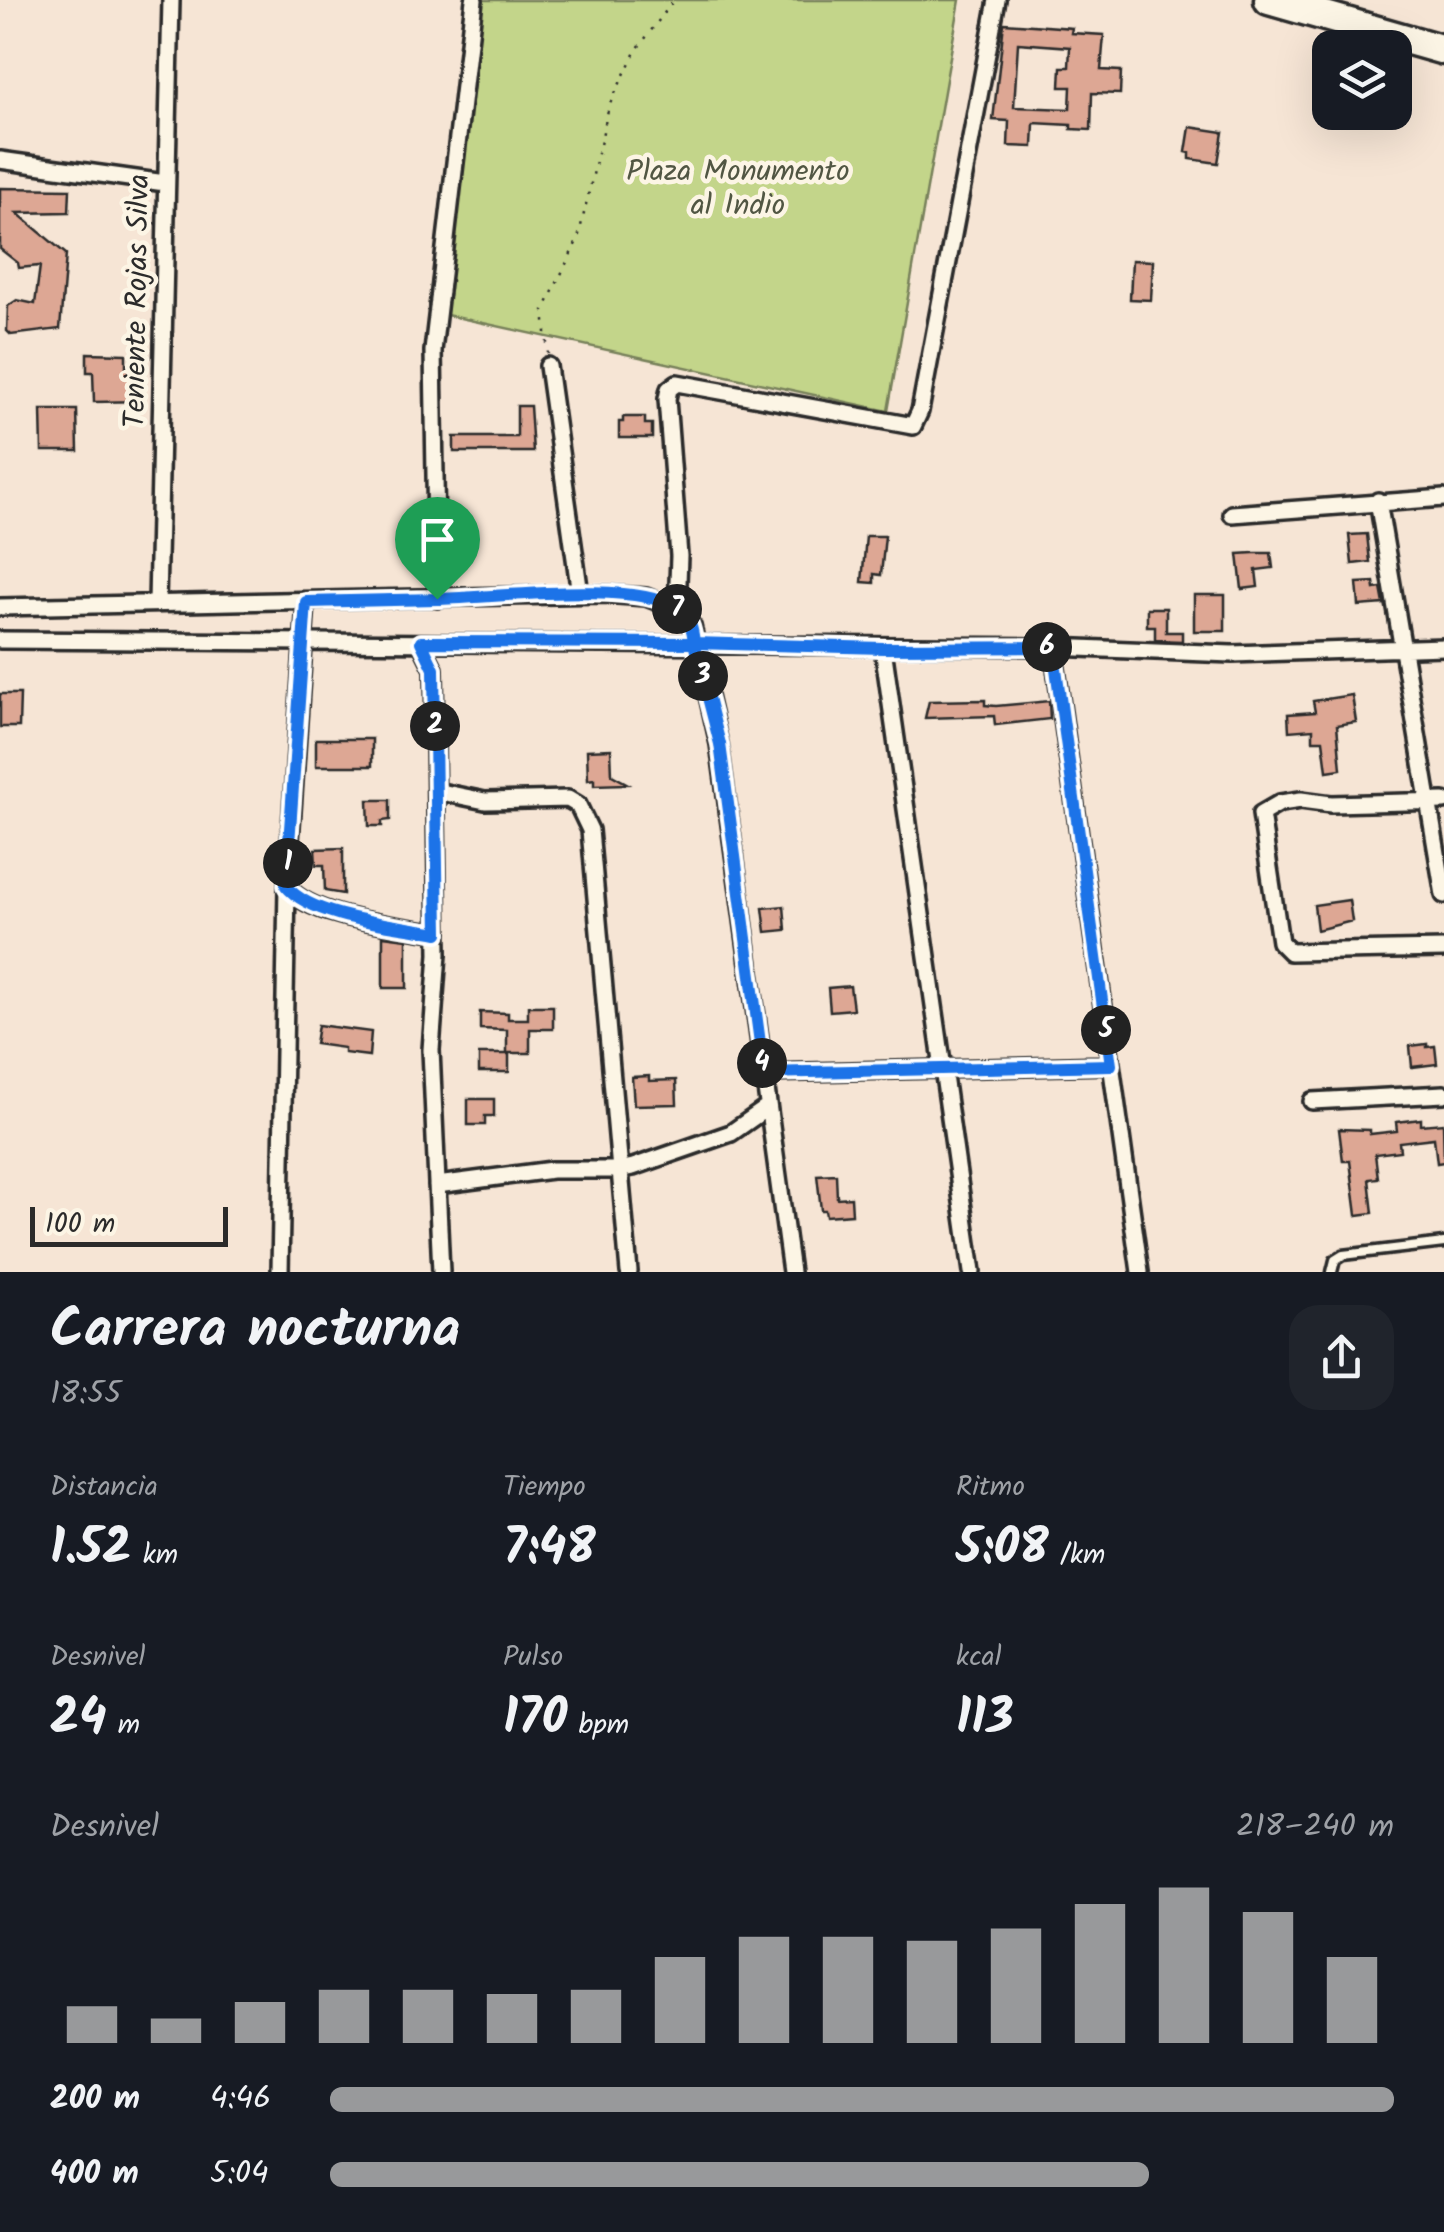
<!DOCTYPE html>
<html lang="es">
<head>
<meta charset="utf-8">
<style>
	body { margin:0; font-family:Kalam,sans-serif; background:#20242c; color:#f1f3f6; height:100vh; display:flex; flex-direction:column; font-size:38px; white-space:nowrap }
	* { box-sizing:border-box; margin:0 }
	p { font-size:32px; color:#9ea1a6 }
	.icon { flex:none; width:55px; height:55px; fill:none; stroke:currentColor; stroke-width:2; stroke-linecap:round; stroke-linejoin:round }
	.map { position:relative; height:1272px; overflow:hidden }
	.details { display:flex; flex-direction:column; background:#171b24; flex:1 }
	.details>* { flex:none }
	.buttons { position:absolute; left:1312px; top:30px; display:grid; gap:20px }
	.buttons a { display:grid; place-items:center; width:100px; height:100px; border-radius:20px; background:#171b24; box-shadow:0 10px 40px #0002; font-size:50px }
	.scale { position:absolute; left:30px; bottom:25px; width:198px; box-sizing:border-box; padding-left:10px; border:5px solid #2b2b2b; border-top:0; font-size:28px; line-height:35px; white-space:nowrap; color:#2b2b2b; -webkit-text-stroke:8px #fcf5e5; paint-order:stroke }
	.pin { position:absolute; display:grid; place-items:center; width:85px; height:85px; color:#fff; margin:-102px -42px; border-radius:50% 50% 50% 0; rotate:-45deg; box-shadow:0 0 10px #0007 }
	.pin .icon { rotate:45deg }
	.km { position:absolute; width:50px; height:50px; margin:-25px; border-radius:50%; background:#222; color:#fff; font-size:28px; line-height:50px; text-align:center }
	.round { display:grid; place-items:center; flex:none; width:105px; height:105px; border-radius:30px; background:#20242c }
	.headline { display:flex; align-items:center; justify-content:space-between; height:170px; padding:0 50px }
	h1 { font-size:55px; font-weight:800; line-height:75px }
	.figures { display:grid; grid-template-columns:repeat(3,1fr); gap:15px; height:170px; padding:10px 50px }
	.figures div { display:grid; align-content:center }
	.figures b { font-size:50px; font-weight:800 }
	.figures small { font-size:28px; font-weight:400 }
	.figures p { font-size:28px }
	.chart { height:280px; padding:20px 50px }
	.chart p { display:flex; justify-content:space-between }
	.chart svg { width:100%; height:180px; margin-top:10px; stroke:#98999b; stroke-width:6 }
	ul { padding:0 50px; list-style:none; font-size:32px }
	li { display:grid; grid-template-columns:160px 120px 1fr; align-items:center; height:75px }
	li i { height:25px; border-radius:12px; background:#98999b }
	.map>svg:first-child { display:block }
	.green { fill:#c3d58a; stroke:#77805a; stroke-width:2.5 }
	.building { fill:#dda794; stroke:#2b2b2b; stroke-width:2.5; fill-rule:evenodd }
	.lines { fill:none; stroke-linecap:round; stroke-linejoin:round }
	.lane-casing { stroke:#2b2b2b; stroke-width:15 }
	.street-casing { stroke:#2b2b2b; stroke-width:22 }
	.highway-casing { stroke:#2b2b2b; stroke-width:35 }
	.path { stroke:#2b2b2b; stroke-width:2.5; stroke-dasharray:2.5 8; stroke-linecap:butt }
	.lane { stroke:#fcf5e5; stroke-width:8 }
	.street { stroke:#fcf5e5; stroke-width:15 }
	.highway { stroke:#fcf5e5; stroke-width:28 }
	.route-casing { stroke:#fff; stroke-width:20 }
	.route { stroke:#1a73e8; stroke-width:12 }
	.labels { text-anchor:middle; stroke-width:9; stroke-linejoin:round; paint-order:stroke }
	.park-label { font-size:30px; fill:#515643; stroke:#fcf5e5 }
	.street-label { font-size:30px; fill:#2b2b2b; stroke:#fcf5e5 }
</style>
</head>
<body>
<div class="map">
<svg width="1444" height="1272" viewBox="0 0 1444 1272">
	<rect width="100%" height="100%" fill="#f6e5d5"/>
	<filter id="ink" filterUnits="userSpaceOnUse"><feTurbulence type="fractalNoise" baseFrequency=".01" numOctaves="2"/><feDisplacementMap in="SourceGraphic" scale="20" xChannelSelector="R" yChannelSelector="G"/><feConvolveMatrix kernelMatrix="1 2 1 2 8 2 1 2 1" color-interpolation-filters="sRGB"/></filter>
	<g filter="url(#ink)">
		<path class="green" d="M467,0H960L888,411L428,311Z"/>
		<path class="building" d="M1004,23L1072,28L1071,33L1104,35L1101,70L1121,71L1120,94L1092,93L1091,130L1071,129V125L1034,123L1033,147L1008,146L1009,121L993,120ZM1018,43L1070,47L1069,67H1061L1060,87H1071L1070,109L1014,107Z
			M1190,127L1223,132L1218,163L1190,159V153L1186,152Z
			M0,188L70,189L69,212L17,213L66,254L60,329L11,335L7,331L8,306L17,300L35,304L40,266L19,268L18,263L0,249Z
			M1132,260L1153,261L1151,300L1130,299Z
			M87,353L126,354V368H143V401L94,402L93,372H87Z
			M517,406H530L533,452H454V437H517Z
			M41,410H77L78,451H42Z
			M623,417H645V424H652V438H619V422H623Z
			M1367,534L1370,562L1352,564L1349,535Z
			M866,536H885L881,575L874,574V583L862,582Z
			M1254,553H1271L1273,568L1256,570L1258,587L1242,589L1238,554Z
			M1374,582L1375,589L1381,588L1384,604L1359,606L1357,583Z
			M1194,595H1225V631H1194Z
			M1147,608H1166V632H1182V641L1155,640V626H1147Z
			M0,694H20L19,727H0Z
			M1352,695L1356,722L1337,725L1341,769L1327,771L1323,740H1313V729L1289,731L1288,714L1315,712L1313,701Z
			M985,700V705L996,706L1049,701L1050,719L995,725L994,716L925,718L929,701Z
			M316,739H372V766H316Z
			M611,749L612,775L628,784L594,785V779L588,780L587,750Z
			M368,800H390V820L382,821V826H369Z
			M343,848V894L325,891L324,865H316L315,849Z
			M1349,900L1352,921L1317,930L1314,905Z
			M784,906L786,930L766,932L763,908Z
			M383,936L407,939V988H383Z
			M850,986L853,1009L830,1011L828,988Z
			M528,1006H553V1029H530V1053H507V1030L480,1029V1012L508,1013V1019H528Z
			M318,1025L371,1032L369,1056L344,1053V1048L315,1044Z
			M1427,1044V1047L1435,1046L1437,1064L1412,1067L1410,1046Z
			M479,1054H509V1072H479Z
			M649,1076V1081L676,1080L677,1104L634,1105L632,1077Z
			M468,1099H494V1116H485V1125H468Z
			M1421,1119V1125L1443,1123L1444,1162L1437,1163L1434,1138L1399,1142L1400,1151L1375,1154L1378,1178L1369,1179L1373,1213L1357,1215L1350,1161H1343L1339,1129L1370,1130V1134L1397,1131L1396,1122Z
			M836,1174L837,1198L851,1197L852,1214L826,1216L825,1210H821L817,1175Z"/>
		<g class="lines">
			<defs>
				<path id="lane" d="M1332,1272L1335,1260L1343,1255L1444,1243"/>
				<path id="street" d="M0,160L165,183
					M548,366L580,594
					M1378,501L1444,895
					M1232,514L1444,498
					M437,599L433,351L474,0
					M306,602L287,887C313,919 397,925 438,933
					M157,603L171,0
					M0,607L603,594L646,597L677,609L692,626L719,744L791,1272
					M677,609L679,556L667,399L669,389L677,383L913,426L920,411L997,0
					M0,640L1053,647L1232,654L1444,647
					M421,643L434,669L438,954L431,1050L441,1272
					M1053,647L1140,1272
					M883,648L972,1272
					M436,791L485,801L568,799L578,805L590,830L629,1272
					M1444,801L1331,804L1301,800L1280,803L1261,814L1280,942L1290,952L1444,949
					M763,1073L1111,1065
					M1312,1101L1444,1094
					M437,1185L552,1170H618L633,1167L731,1133L768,1107
					M280,1272L287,887"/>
				<path id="highway" d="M1269,0L1444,50"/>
			</defs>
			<use href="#lane" class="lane-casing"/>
			<use href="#street" class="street-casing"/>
			<use href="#highway" class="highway-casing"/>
			<path class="path" d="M548,354L544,310L578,239L609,106L635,52L674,0"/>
			<use href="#lane" class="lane"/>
			<use href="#street" class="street"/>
			<use href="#highway" class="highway"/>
		</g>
	</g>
	<g class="lines" filter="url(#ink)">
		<defs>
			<path id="route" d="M437,599L306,602L286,886C313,919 397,925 438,933L434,669L421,642L694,643L720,744L764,1073L1111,1065L1053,647L883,648L694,643C693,630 690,618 678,609C637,579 491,598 437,599"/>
		</defs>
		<use href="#route" class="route-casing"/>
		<use href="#route" class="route"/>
	</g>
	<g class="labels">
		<g class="park-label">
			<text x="738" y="180">Plaza Monumento<tspan x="738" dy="34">al Indio</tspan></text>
		</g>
		<g class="street-label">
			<text transform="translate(136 301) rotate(-89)" y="10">Teniente Rojas Silva</text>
		</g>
	</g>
</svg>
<div class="buttons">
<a><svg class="icon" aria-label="layers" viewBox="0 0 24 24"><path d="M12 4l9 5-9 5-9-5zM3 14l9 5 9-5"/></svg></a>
</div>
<div class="scale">100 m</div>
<div class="pin" style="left:437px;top:599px;background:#1e9e55"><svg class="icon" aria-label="arrive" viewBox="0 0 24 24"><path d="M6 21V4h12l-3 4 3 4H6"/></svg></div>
<b class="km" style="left:288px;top:863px">1</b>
<b class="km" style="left:435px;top:726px">2</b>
<b class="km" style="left:703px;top:676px">3</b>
<b class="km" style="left:762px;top:1063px">4</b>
<b class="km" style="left:1106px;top:1030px">5</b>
<b class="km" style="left:1047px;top:647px">6</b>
<b class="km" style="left:677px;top:609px">7</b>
</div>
<section class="details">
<div class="headline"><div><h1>Carrera nocturna</h1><p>18:55</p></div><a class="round"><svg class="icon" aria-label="share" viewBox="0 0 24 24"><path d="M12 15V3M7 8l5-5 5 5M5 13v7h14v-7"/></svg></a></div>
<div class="figures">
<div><p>Distancia</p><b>1.52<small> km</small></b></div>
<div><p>Tiempo</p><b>7:48</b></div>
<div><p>Ritmo</p><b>5:08<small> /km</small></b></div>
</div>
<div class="figures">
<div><p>Desnivel</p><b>24<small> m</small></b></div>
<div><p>Pulso</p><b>170<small> bpm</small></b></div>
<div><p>kcal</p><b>113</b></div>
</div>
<div class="chart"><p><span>Desnivel</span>218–240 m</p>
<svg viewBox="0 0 160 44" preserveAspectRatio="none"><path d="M5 44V35M15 44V38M25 44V34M35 44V31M45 44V31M55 44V32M65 44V31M75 44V23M85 44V18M95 44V18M105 44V19M115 44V16M125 44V10M135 44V6M145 44V12M155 44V23"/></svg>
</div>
<ul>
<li><b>200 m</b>4:46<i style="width:100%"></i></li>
<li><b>400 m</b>5:04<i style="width:77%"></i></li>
</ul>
</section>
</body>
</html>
